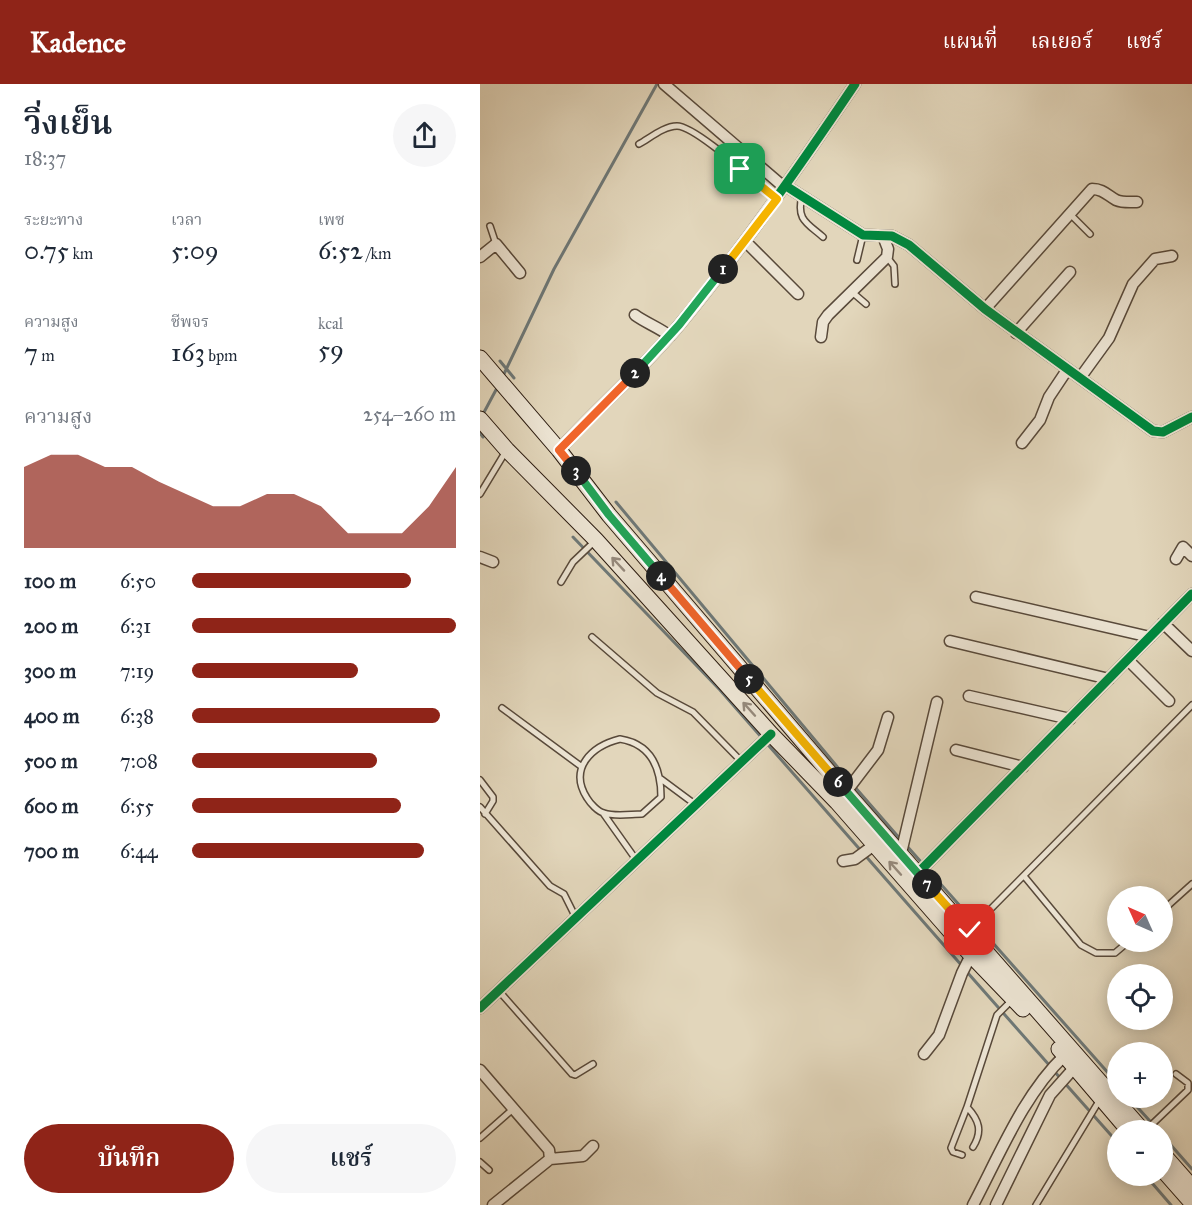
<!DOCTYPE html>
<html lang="th">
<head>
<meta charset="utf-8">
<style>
	body { margin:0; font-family:"IM FELL Great Primer","Noto Serif Thai",serif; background:#f6f6f7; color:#1f2937; height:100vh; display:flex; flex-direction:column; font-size:22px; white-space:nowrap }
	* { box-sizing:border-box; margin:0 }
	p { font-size:20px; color:#747a83 }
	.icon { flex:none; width:33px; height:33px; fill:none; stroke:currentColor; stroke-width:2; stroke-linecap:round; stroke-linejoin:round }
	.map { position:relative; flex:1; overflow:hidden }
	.side { display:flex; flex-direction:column; background:#fff; width:480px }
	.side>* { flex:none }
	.needle { width:39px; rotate:315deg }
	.tools { position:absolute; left:627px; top:802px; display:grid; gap:12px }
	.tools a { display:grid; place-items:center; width:66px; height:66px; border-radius:50%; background:#fff; box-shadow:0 3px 15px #0003; font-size:30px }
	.pin { position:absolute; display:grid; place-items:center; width:51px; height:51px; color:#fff; margin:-26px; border-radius:12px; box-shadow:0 3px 9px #0006 }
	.km { position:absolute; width:30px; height:30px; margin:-15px; border-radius:50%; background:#222; color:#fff; font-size:16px; line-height:30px; text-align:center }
	.round { display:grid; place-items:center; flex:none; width:63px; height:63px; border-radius:32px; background:#f6f6f7 }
	.head { display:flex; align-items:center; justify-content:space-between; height:102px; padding:0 24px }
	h1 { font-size:33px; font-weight:600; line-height:45px }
	.stats { display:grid; grid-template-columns:repeat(3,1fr); gap:9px; height:102px; padding:6px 24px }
	.stats div { display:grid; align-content:center }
	.stats b { font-size:26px; font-weight:600 }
	.stats small { font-size:16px; font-weight:400 }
	.stats p { font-size:16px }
	.chart { height:168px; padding:12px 24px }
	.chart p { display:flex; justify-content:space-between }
	.chart svg { width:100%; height:108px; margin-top:6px; fill:#8f2418; opacity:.7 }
	.action { display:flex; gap:12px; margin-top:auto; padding:12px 24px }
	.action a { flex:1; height:69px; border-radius:36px; background:#8f2418; color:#fff; font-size:24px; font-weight:600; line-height:69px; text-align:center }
	.action a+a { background:#f6f6f7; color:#1f2937 }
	ul { padding:0 24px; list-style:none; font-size:20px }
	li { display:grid; grid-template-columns:96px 72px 1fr; align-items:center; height:45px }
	li i { height:15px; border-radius:8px; background:#8f2418 }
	header { display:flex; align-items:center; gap:36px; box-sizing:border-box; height:84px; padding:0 30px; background:#8f2418; color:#fff }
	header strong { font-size:28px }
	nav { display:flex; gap:33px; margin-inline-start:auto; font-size:21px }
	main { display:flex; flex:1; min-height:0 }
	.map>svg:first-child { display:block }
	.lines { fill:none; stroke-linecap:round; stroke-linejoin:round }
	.stream { stroke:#6e7877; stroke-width:3 }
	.service-casing { stroke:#58493a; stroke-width:8 }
	.minor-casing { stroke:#58493a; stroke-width:13 }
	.secondary-casing { stroke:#2a1a0f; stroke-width:17 }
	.service { stroke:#ece4d3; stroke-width:5 }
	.minor { stroke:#ece4d3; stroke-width:10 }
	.secondary { stroke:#ece4d3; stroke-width:15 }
	.cycleway-casing { stroke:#ece4d3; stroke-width:13 }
	.cycleway { stroke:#00873e; stroke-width:9 }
	.oneway { stroke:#95897b }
	.split-1-casing { stroke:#fff; stroke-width:12 }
	.split-2-casing { stroke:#fff; stroke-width:12 }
	.split-3-casing { stroke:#fff; stroke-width:12 }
	.split-4-casing { stroke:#fff; stroke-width:12 }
	.split-5-casing { stroke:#fff; stroke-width:12 }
	.split-6-casing { stroke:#fff; stroke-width:12 }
	.split-7-casing { stroke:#fff; stroke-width:12 }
	.split-8-casing { stroke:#fff; stroke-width:12 }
	.split-1 { stroke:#f5b400; stroke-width:8 }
	.split-2 { stroke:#22a559; stroke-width:8 }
	.split-3 { stroke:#f0652b; stroke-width:8 }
	.split-4 { stroke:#22a559; stroke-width:8 }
	.split-5 { stroke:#f0652b; stroke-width:8 }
	.split-6 { stroke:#f5b400; stroke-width:8 }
	.split-7 { stroke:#22a559; stroke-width:8 }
	.split-8 { stroke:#f5b400; stroke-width:8 }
</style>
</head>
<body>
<header>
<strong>Kadence</strong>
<nav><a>แผนที่</a><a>เลเยอร์</a><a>แชร์</a></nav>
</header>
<main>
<section class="side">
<div class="head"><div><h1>วิ่งเย็น</h1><p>18:37</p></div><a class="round"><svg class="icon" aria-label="share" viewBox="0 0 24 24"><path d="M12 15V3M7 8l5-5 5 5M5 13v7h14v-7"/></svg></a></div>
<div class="stats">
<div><p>ระยะทาง</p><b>0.75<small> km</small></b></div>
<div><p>เวลา</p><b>5:09</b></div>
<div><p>เพซ</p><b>6:52<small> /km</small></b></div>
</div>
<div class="stats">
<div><p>ความสูง</p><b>7<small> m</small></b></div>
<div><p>ชีพจร</p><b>163<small> bpm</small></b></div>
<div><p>kcal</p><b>59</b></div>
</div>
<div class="chart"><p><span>ความสูง</span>254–260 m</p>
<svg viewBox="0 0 160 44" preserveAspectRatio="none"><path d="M0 44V11L10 6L20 6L30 11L40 11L50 17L60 22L70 27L80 27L90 22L100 22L110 27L120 38L130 38L140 38L150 27L160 11V44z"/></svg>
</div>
<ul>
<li><b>100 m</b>6:50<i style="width:83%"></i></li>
<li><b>200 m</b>6:31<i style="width:100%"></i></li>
<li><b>300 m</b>7:19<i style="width:63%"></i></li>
<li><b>400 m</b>6:38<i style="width:94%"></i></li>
<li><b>500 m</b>7:08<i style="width:70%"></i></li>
<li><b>600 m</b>6:55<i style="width:79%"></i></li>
<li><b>700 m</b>6:44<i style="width:88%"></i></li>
</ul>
<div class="action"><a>บันทึก</a><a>แชร์</a></div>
</section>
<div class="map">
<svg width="712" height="1121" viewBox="0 0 712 1121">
	<rect width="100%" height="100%" fill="#e2d6bb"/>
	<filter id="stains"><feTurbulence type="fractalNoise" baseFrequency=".00333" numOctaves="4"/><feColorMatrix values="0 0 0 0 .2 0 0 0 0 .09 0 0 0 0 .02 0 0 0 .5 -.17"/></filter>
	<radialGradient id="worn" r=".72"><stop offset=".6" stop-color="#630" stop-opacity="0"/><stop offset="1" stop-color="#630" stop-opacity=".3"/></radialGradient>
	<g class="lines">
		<path class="stream" d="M20,277L34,294
			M23,292L74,185L177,0
			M2,332L17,304
			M0,349L3,353
			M136,418L370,698
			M93,453L240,606L483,883
			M374,702L421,756
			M426,761L638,1000
			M487,888L570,982
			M574,987L638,1059
			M649,1014L679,1047
			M682,1051L712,1085
			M666,1092L691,1121"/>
		<defs>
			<path id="service" d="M159,60C170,54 184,42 197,42C216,42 278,100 296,114
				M322,112C316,136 327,139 343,153
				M590,130L610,150
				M10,142L16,160
				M407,173L414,182L415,200
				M377,176L383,151
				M372,208L386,220
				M0,410L26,367
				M81,498L93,478L116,456
				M112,553L177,609L213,628L262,678
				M22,624L102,683
				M140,655C171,660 181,684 181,713L162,730C151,730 135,733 124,729C118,728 110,719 107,714C88,684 112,662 140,655Z
				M181,695L216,721
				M0,696L13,713V717L5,730
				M0,723L70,802L84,810L96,834
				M123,729L157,777
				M544,792L601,861L616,869H635L648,858
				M682,827L712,800
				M490,846L712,621
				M19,907L92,990L95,991L113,980
				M665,1047L708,1006V999L696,990
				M0,1054L33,1025
				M493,1063C503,1047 499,1036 487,1023L517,931L533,915
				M482,1071L473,1068L471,1064L487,1023
				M0,1078L9,1086
				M556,1121L619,1017"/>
			<path id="minor" d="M184,0L305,104
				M306,102L383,151L412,152L429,161L505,225L673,347L683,348L712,333
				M265,157L318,210
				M0,173L16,160L40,189
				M505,225L612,105C623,105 627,111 636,116C643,119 650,118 657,118
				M155,231C166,239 178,243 190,252
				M536,249L590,188
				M341,253L343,238L348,231L407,173L408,165L403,152
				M600,294L629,254L653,200L675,175L692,172
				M542,359L560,336L569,313L587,286
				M79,366C118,323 163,285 200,240C263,164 320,82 375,0
				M0,473L13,478
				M696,475L703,463L712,472
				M496,513L670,553
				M683,539L712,567
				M470,557L629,595
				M648,576L689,617
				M489,612L590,635
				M476,666L543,683
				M366,708L398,666L408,633
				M421,769L457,618
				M363,777L375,775L394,761
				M438,789L712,510
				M0,924L291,650
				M444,970L459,951L482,889L491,871
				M0,986L69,1066L70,1075L13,1121
				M70,1075L103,1072L113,1062
				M493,1121C519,1072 544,1010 584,972
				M516,1121L570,1011L594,984"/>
			<path id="secondary" d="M0,274L79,366L129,431L366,708L663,1047
				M0,335L27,366L116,456L291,650L357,718L491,871L543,925
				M579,965L649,1047
				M682,1069L712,1103
				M682,1085L712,1119"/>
		</defs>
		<use href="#service" class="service-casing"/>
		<use href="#minor" class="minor-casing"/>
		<use href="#secondary" class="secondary-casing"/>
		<use href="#service" class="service"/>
		<use href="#minor" class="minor"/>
		<use href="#secondary" class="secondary"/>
		<defs>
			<path id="cycleway" d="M306,102L383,151L412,152L429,161L505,225L673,347L683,348L712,333
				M79,366C118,323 163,285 200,240C263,164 320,82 375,0
				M438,789L712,510
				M0,924L291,650"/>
		</defs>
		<use href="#cycleway" class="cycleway-casing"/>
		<use href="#cycleway" class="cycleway"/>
	</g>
	<defs><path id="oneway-shaft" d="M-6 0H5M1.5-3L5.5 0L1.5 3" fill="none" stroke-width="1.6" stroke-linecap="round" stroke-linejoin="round" transform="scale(1.5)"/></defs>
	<g class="oneway">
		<use href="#oneway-shaft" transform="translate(138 480) rotate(-133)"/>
		<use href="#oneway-shaft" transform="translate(269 625) rotate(-132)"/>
		<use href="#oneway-shaft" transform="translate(415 784) rotate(-132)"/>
	</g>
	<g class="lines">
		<defs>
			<path id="split-1" d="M243,185L297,115L260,85"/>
			<path id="split-2" d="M155,289L199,241L243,185"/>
			<path id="split-3" d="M96,387L79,366L155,289"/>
			<path id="split-4" d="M96,387L129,431L181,492"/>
			<path id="split-5" d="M181,492L269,595"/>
			<path id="split-6" d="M269,595L358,698"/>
			<path id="split-7" d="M358,698L447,800"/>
			<path id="split-8" d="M447,800L489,847L490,846"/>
		</defs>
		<use href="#split-1" class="split-1-casing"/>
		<use href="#split-2" class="split-2-casing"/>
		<use href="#split-3" class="split-3-casing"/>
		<use href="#split-4" class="split-4-casing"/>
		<use href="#split-5" class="split-5-casing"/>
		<use href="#split-6" class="split-6-casing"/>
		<use href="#split-7" class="split-7-casing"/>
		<use href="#split-8" class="split-8-casing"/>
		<use href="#split-1" class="split-1"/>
		<use href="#split-2" class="split-2"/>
		<use href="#split-3" class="split-3"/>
		<use href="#split-4" class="split-4"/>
		<use href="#split-5" class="split-5"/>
		<use href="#split-6" class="split-6"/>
		<use href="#split-7" class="split-7"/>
		<use href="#split-8" class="split-8"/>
	</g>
	<rect width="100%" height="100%" filter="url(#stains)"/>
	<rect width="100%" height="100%" fill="url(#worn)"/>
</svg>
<div class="tools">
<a><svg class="needle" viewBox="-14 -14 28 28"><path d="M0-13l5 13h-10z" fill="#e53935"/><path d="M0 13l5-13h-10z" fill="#747a83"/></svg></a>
<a><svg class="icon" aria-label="locate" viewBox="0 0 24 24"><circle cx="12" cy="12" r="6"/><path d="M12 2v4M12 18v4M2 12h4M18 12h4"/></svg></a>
<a>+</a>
<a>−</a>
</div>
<div class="pin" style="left:260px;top:85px;background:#1e9e55"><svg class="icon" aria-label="arrive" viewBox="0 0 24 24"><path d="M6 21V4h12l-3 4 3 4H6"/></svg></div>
<div class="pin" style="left:490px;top:846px;background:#d93025"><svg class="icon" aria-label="check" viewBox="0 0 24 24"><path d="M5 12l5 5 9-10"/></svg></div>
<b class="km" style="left:243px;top:185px">1</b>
<b class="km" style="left:155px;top:289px">2</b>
<b class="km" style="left:96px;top:387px">3</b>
<b class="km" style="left:181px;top:492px">4</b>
<b class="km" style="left:269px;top:595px">5</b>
<b class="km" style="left:358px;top:698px">6</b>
<b class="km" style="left:447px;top:800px">7</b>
</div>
</main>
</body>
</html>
